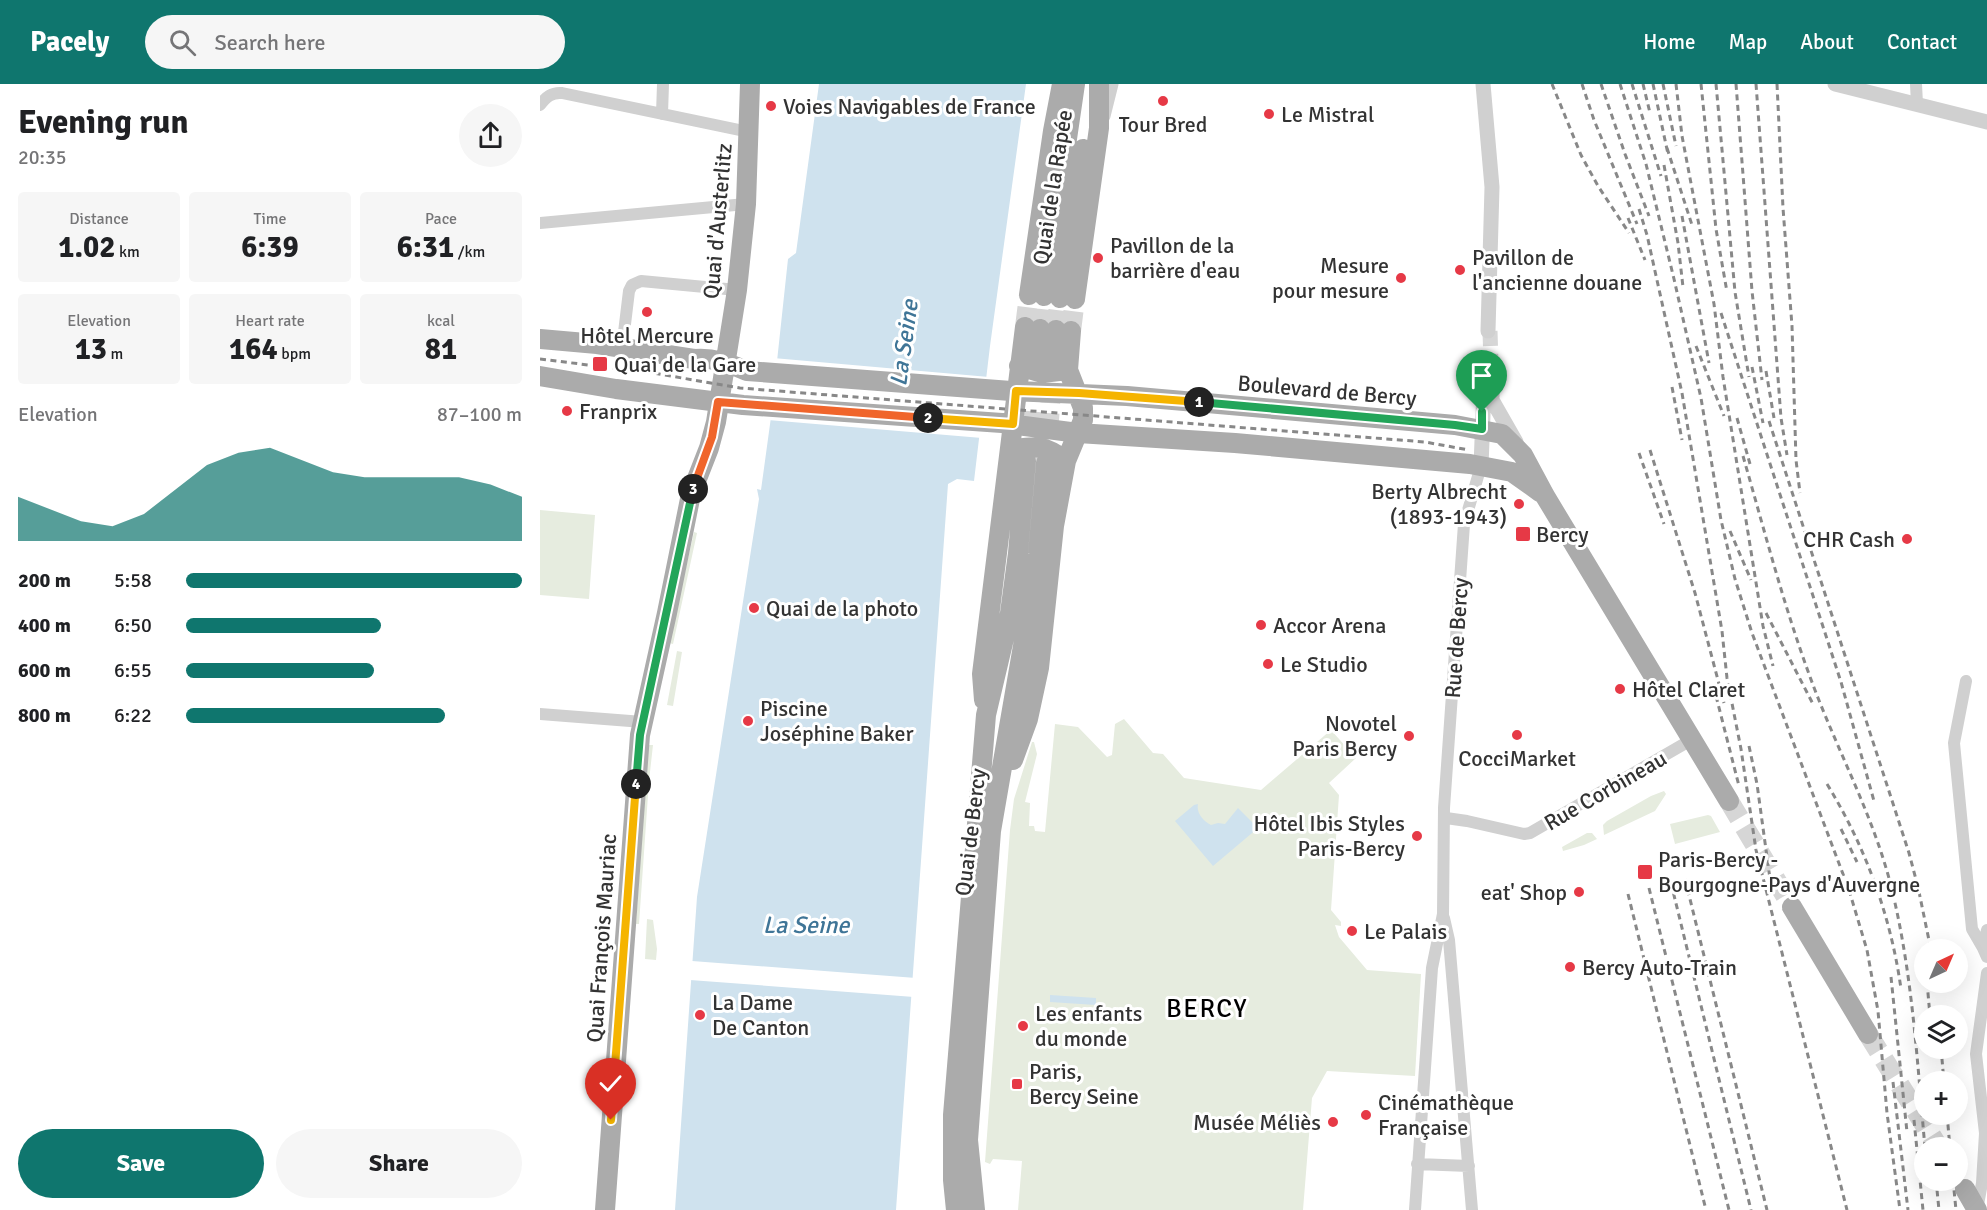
<!DOCTYPE html>
<html lang="en">
<head>
<meta charset="utf-8">
<style>
	body { margin:0; font-family:Signika,sans-serif; background:#f6f6f6; color:#202124; height:100vh; display:flex; flex-direction:column; font-size:22px; white-space:nowrap }
	* { box-sizing:border-box; margin:0 }
	p { font-size:20px; color:#757577 }
	.icon { flex:none; width:33px; height:33px; fill:none; stroke:currentColor; stroke-width:2; stroke-linecap:round; stroke-linejoin:round }
	.map { position:relative; flex:1; overflow:hidden }
	.panel { display:flex; flex-direction:column; background:#fff; width:540px }
	.panel>* { flex:none }
	.needle { width:39px; rotate:44deg }
	.buttons { position:absolute; left:1374px; top:855px; display:grid; gap:12px }
	.buttons a { display:grid; place-items:center; width:54px; height:54px; border-radius:50%; background:#fff; box-shadow:0 6px 24px #0002; font-size:30px }
	.pin { position:absolute; display:grid; place-items:center; width:51px; height:51px; color:#fff; margin:-62px -26px; border-radius:50% 50% 50% 0; rotate:-45deg; box-shadow:0 0 6px #0007 }
	.pin .icon { rotate:45deg }
	.km { position:absolute; width:30px; height:30px; margin:-15px; border-radius:50%; background:#222; color:#fff; font-size:16px; line-height:30px; text-align:center }
	.round { display:grid; place-items:center; flex:none; width:63px; height:63px; border-radius:32px; background:#f6f6f6 }
	.headline { display:flex; align-items:center; justify-content:space-between; height:102px; padding:0 18px }
	h1 { font-size:33px; font-weight:700; line-height:45px }
	.figures { display:grid; grid-template-columns:repeat(3,1fr); gap:9px; height:102px; padding:6px 18px }
	.figures div { display:grid; align-content:center; border-radius:6px; background:#f6f6f6; text-align:center }
	.figures b { font-size:30px; font-weight:700 }
	.figures small { font-size:16px; font-weight:400 }
	.figures p { font-size:16px }
	.chart { height:168px; padding:12px 18px }
	.chart p { display:flex; justify-content:space-between }
	.chart svg { width:100%; height:108px; margin-top:6px; fill:#0f766e; opacity:.7 }
	.action { display:flex; gap:12px; margin-top:auto; padding:12px 18px }
	.action a { flex:1; height:69px; border-radius:36px; background:#0f766e; color:#fff; font-size:24px; font-weight:700; line-height:69px; text-align:center }
	.action a+a { background:#f6f6f6; color:#202124 }
	ul { padding:0 18px; list-style:none; font-size:20px }
	li { display:grid; grid-template-columns:96px 72px 1fr; align-items:center; height:45px }
	li i { height:15px; border-radius:8px; background:#0f766e }
	header { display:flex; align-items:center; gap:36px; box-sizing:border-box; height:84px; padding:0 30px; background:#0f766e; color:#fff }
	header strong { font-size:28px }
	nav { display:flex; gap:33px; margin-inline-start:auto; font-size:21px }
	.search { width:420px; height:54px; background:#f6f6f6; display:flex; align-items:center; gap:15px; box-sizing:border-box; padding:0 21px; border-radius:33px; color:#757577; font-size:22px }
	main { display:flex; flex:1; min-height:0 }
	.map>svg:first-child { display:block }
	.green { fill:#e6ecdf }
	.water { fill:#cfe2ee }
	.pier { fill:#fff }
	.lines { fill:none; stroke-linecap:round; stroke-linejoin:round }
	.tertiary-tunnel { stroke:#d6d6d6; stroke-width:15; stroke-dasharray:15 8; stroke-linecap:butt }
	.primary-tunnel { stroke:#d6d6d6; stroke-width:20; stroke-dasharray:20 10; stroke-linecap:butt }
	.minor { stroke:#d0d0d0; stroke-width:12 }
	.tertiary { stroke:#d0d0d0; stroke-width:15 }
	.primary { stroke:#ababab; stroke-width:20 }
	.rail { stroke:#888; stroke-width:3; stroke-dasharray:6 4.5; stroke-linecap:butt }
	.split-1-casing { stroke:#fff; stroke-width:12 }
	.split-2-casing { stroke:#fff; stroke-width:12 }
	.split-3-casing { stroke:#fff; stroke-width:12 }
	.split-4-casing { stroke:#fff; stroke-width:12 }
	.split-5-casing { stroke:#fff; stroke-width:12 }
	.split-1 { stroke:#22a559; stroke-width:8 }
	.split-2 { stroke:#f5b400; stroke-width:8 }
	.split-3 { stroke:#f0652b; stroke-width:8 }
	.split-4 { stroke:#22a559; stroke-width:8 }
	.split-5 { stroke:#f5b400; stroke-width:8 }
	.poi-dot { fill:#e63946; stroke:#fff; stroke-width:2 }
	.labels { text-anchor:middle; stroke-width:6; stroke-linejoin:round; paint-order:stroke }
	.poi-label { font-size:22px; fill:#333; stroke:#fff; text-anchor:start }
	.street-label { font-size:22px; fill:#333; stroke:#fff }
	.water-label { font-size:24px; font-style:italic; fill:#3f7597; stroke:#fff }
	.quarter-label { font-size:26px; letter-spacing:1.5px; fill:#000; stroke:#fff }
</style>
</head>
<body>
<header>
<strong>Pacely</strong>
<div class="search"><svg class="icon" aria-label="search" viewBox="0 0 24 24"><circle cx="10" cy="10" r="6"/><path d="M15 15l6 6"/></svg>Search here</div>
<nav><a>Home</a><a>Map</a><a>About</a><a>Contact</a></nav>
</header>
<main>
<section class="panel">
<div class="headline"><div><h1>Evening run</h1><p>20:35</p></div><a class="round"><svg class="icon" aria-label="share" viewBox="0 0 24 24"><path d="M12 15V3M7 8l5-5 5 5M5 13v7h14v-7"/></svg></a></div>
<div class="figures">
<div><p>Distance</p><b>1.02<small> km</small></b></div>
<div><p>Time</p><b>6:39</b></div>
<div><p>Pace</p><b>6:31<small> /km</small></b></div>
</div>
<div class="figures">
<div><p>Elevation</p><b>13<small> m</small></b></div>
<div><p>Heart rate</p><b>164<small> bpm</small></b></div>
<div><p>kcal</p><b>81</b></div>
</div>
<div class="chart"><p><span>Elevation</span>87–100 m</p>
<svg viewBox="0 0 160 44" preserveAspectRatio="none"><path d="M0 44V26L10 31L20 36L30 38L40 33L50 23L60 13L70 8L80 6L90 11L100 16L110 18L120 18L130 18L140 18L150 21L160 26V44z"/></svg>
</div>
<ul>
<li><b>200 m</b>5:58<i style="width:100%"></i></li>
<li><b>400 m</b>6:50<i style="width:58%"></i></li>
<li><b>600 m</b>6:55<i style="width:56%"></i></li>
<li><b>800 m</b>6:22<i style="width:77%"></i></li>
</ul>
<div class="action"><a>Save</a><a>Share</a></div>
</section>
<div class="map">
<svg width="1447" height="1126" viewBox="0 0 1447 1126">
	<rect width="100%" height="100%" fill="#fff"/>
	<path class="green" d="M0,426L55,431L49,515L0,511Z
		M154,448L157,449L133,560L129,559Z
		M137,567L142,568L133,622L127,621Z
		M584,635L613,669L623,670L644,694L721,706L791,646L816,674L789,699L799,711L791,826L801,838V842L795,841L799,853L827,886L881,890L875,992L787,987L772,1014L763,1126H478L482,1077L453,1075L450,1080L445,1078L470,746L474,715L492,658H494L497,670L485,718L490,719L489,742H494L495,747L505,748L515,640L538,643L567,673L572,671L575,640Z
		M108,661H113L109,697L99,840H96Z
		M1124,707L1126,710L1115,727L1064,751L1063,741L1067,737L1111,712Z
		M1168,731L1171,732L1180,748L1135,760L1130,740Z
		M1047,749H1052L1057,755L1044,761L1023,767L1022,763Z
		M107,835L113,836L117,865L116,876L105,875Z"/>
	<path class="water" d="M279,0H486L450,262L434,397L417,395L408,400L356,1126H135L157,813L219,415L217,405L221,406L231,333L248,175L256,169Z
		M658,720C656,729 663,737 671,741L678,739L685,740L698,724L718,744L673,782L635,737L654,721Z
		M510,911L556,914V921L510,918Z"/>
	<path class="pier" d="M233,274L449,293L442,354L228,336L224,332L229,326Z
		M152,877L376,894L374,913L150,896Z"/>
	<g class="lines">
		<path class="tertiary-tunnel" d="M950,247L951,280"/>
		<path class="primary-tunnel" d="M485,243L489,211
			M500,245L504,212
			M516,246L520,214
			M531,247L535,215
			M486,377L494,293
			M506,379L513,279
			M1189,717L1252,823
			M1328,950L1399,1064"/>
		<path class="minor" d="M1376,0L1377,20
			M0,21C6,13 12,8 22,9L209,48
			M122,30L123,0
			M0,139L206,120
			M82,265L89,207L92,201L101,197L197,206
			M1426,597L1414,659L1432,845L1443,864
			M0,630L103,638
			M906,734L927,737L984,750L990,749L1151,656
			M904,834L909,856L932,1126
			M1447,846L1443,864L1447,873
			M877,1080L929,1082
			M875,1126L892,884L903,830L904,724L924,440L941,382
			M1437,1126L1442,1099L1445,1049L1436,970L1447,889"/>
		<path class="tertiary" d="M943,0L952,103L948,247
			M1295,0L1447,38
			M563,32L571,0
			M952,298V316L976,358
			M941,382L945,280"/>
		<path class="primary" d="M489,211L513,47L522,0
			M504,212L535,0
			M520,214L543,65
			M535,215L559,44V0
			M0,255L57,260L154,275C174,273 190,280 207,287L471,307L587,312L915,341L962,350L983,371L1005,412L1189,717
			M495,278L500,245
			M513,279L516,246
			M479,282L502,289L528,286
			M0,292L76,305L203,321L462,339L538,349L695,359L930,380L972,388L1000,408
			M470,366C495,361 505,361 526,377
			M444,616L442,590L485,243
			M473,676L488,635L499,584L514,442L526,377L543,336V324L528,286L531,247
			M1252,823L1328,950
			M1425,1105L1437,1126
			M65,1126L100,651L127,529L151,410L169,364L176,338L197,206L206,120L210,0
			M416,1126L413,1096V1031L446,631L470,529L478,469L486,377
			M435,1126L428,1056L451,747L488,533L498,470L506,379"/>
		<path class="rail" d="M1012,0L1041,71L1058,102L1089,149
			M1042,0L1054,36L1097,140
			M1061,0L1085,70L1109,132
			M1080,0L1106,80L1134,195L1161,314L1181,436L1195,495L1212,549L1309,806L1327,866L1338,927L1347,1029L1360,1126
			M1092,0L1121,92
			M1103,0L1110,29
			M1113,0L1128,70
			M1123,0L1136,62
			M1136,0L1142,52L1174,220L1183,293L1223,542L1233,582
			M1161,0L1176,145L1187,208
			M1176,0L1195,208L1209,293
			M1196,0L1212,207L1222,296
			M1216,0L1241,334L1247,371
			M1237,0L1243,124L1252,242L1256,376L1260,409
			M1127,64L1152,141
			M1124,81L1138,159L1143,203
			M1099,125L1107,151L1142,309L1182,547L1187,594L1201,665L1216,766L1307,1126
			M1142,132L1169,279
			M1088,134L1105,176
			M1181,229L1301,598L1334,717
			M1156,262L1184,332
			M0,275L113,289L200,304L885,358L929,366
			M1212,283L1223,339
			M1226,287L1234,334
			M1132,303L1142,356
			M1197,334L1210,380
			M1229,337L1369,769L1378,803L1391,866
			M1110,366L1155,509L1184,619
			M1099,369L1124,440
			M1203,372C1224,445 1243,519 1269,590C1294,660 1331,726 1350,798C1372,884 1377,975 1385,1064
			M1190,447L1211,496
			M1226,529L1274,622
			M1176,612L1199,702
			M1209,662L1217,700L1230,795
			M1287,700C1325,762 1351,832 1361,905
			M1301,745L1317,778
			M1145,795L1227,1126
			M1131,799L1211,1126
			M1109,804L1189,1126
			M1088,810L1166,1126
			M1351,893L1367,1048
			M1387,898L1390,932
			M1401,964L1404,998
			M1353,998L1368,1126
			M1407,1030L1410,1064
			M1374,1036L1383,1126
			M1396,1096L1399,1126
			M1413,1096L1416,1126"/>
	</g>
	<g class="lines">
		<defs>
			<path id="split-1" d="M659,318L915,341L942,345V328"/>
			<path id="split-2" d="M388,334L473,340L476,307L539,309L659,318"/>
			<path id="split-3" d="M153,405L172,353L178,318L388,334"/>
			<path id="split-4" d="M96,700L100,651L153,405"/>
			<path id="split-5" d="M71,1036L96,700"/>
		</defs>
		<use href="#split-1" class="split-1-casing"/>
		<use href="#split-2" class="split-2-casing"/>
		<use href="#split-3" class="split-3-casing"/>
		<use href="#split-4" class="split-4-casing"/>
		<use href="#split-5" class="split-5-casing"/>
		<use href="#split-1" class="split-1"/>
		<use href="#split-2" class="split-2"/>
		<use href="#split-3" class="split-3"/>
		<use href="#split-4" class="split-4"/>
		<use href="#split-5" class="split-5"/>
	</g>
	<g class="poi-dot">
		<circle cx="623" cy="17" r="6"/>
		<circle cx="231" cy="22" r="6"/>
		<circle cx="729" cy="30" r="6"/>
		<circle cx="558" cy="174" r="6"/>
		<circle cx="920" cy="186" r="6"/>
		<circle cx="861" cy="194" r="6"/>
		<circle cx="107" cy="228" r="6"/>
		<rect x="52" y="272" width="16" height="16" rx="3"/>
		<circle cx="27" cy="327" r="6"/>
		<circle cx="979" cy="420" r="6"/>
		<rect x="975" y="442" width="16" height="16" rx="3"/>
		<circle cx="1367" cy="455" r="6"/>
		<circle cx="214" cy="524" r="6"/>
		<circle cx="721" cy="541" r="6"/>
		<circle cx="728" cy="580" r="6"/>
		<circle cx="1080" cy="605" r="6"/>
		<circle cx="208" cy="637" r="6"/>
		<circle cx="977" cy="651" r="6"/>
		<circle cx="869" cy="652" r="6"/>
		<circle cx="877" cy="752" r="6"/>
		<rect x="1097" y="780" width="16" height="16" rx="3"/>
		<circle cx="1039" cy="808" r="6"/>
		<circle cx="812" cy="847" r="6"/>
		<circle cx="1030" cy="883" r="6"/>
		<circle cx="160" cy="931" r="6"/>
		<circle cx="483" cy="942" r="6"/>
		<rect x="471" y="994" width="12" height="12" rx="3"/>
		<circle cx="826" cy="1031" r="6"/>
		<circle cx="793" cy="1038" r="6"/>
	</g>
	<g class="labels">
		<g class="poi-label">
			<text x="243" y="30">Voies Navigables de France</text>
			<text x="741" y="38">Le Mistral</text>
			<text x="623" y="48" text-anchor="middle">Tour Bred</text>
			<text x="570" y="169">Pavillon de la<tspan x="570" dy="25">barrière d'eau</tspan></text>
			<text x="932" y="181">Pavillon de<tspan x="932" dy="25">l'ancienne douane</tspan></text>
			<text x="849" y="189" text-anchor="end">Mesure<tspan x="849" dy="25">pour mesure</tspan></text>
			<text x="107" y="259" text-anchor="middle">Hôtel Mercure</text>
			<text x="74" y="288">Quai de la Gare</text>
			<text x="39" y="335">Franprix</text>
			<text x="967" y="415" text-anchor="end">Berty Albrecht<tspan x="967" dy="25">(1893-1943)</tspan></text>
			<text x="996" y="458">Bercy</text>
			<text x="1355" y="463" text-anchor="end">CHR Cash</text>
			<text x="226" y="532">Quai de la photo</text>
			<text x="733" y="549">Accor Arena</text>
			<text x="740" y="588">Le Studio</text>
			<text x="1092" y="613">Hôtel Claret</text>
			<text x="220" y="632">Piscine<tspan x="220" dy="25">Joséphine Baker</tspan></text>
			<text x="857" y="647" text-anchor="end">Novotel<tspan x="857" dy="25">Paris Bercy</tspan></text>
			<text x="977" y="682" text-anchor="middle">CocciMarket</text>
			<text x="865" y="747" text-anchor="end">Hôtel Ibis Styles<tspan x="865" dy="25">Paris-Bercy</tspan></text>
			<text x="1118" y="783">Paris-Bercy -<tspan x="1118" dy="25">Bourgogne-Pays d'Auvergne</tspan></text>
			<text x="1027" y="816" text-anchor="end">eat' Shop</text>
			<text x="824" y="855">Le Palais</text>
			<text x="1042" y="891">Bercy Auto-Train</text>
			<text x="172" y="926">La Dame<tspan x="172" dy="25">De Canton</tspan></text>
			<text x="495" y="937">Les enfants<tspan x="495" dy="25">du monde</tspan></text>
			<text x="489" y="995">Paris,<tspan x="489" dy="25">Bercy Seine</tspan></text>
			<text x="838" y="1026">Cinémathèque<tspan x="838" dy="25">Française</tspan></text>
			<text x="781" y="1046" text-anchor="end">Musée Méliès</text>
		</g>
		<g class="street-label">
			<text transform="translate(512 103) rotate(-81)" y="8">Quai de la Rapée</text>
			<text transform="translate(177 137) rotate(-85)" y="8">Quai d'Austerlitz</text>
			<text transform="translate(787 306) rotate(5)" y="8">Boulevard de Bercy</text>
			<text transform="translate(916 554) rotate(-86)" y="8">Rue de Bercy</text>
			<text transform="translate(1065 706) rotate(-30)" y="8">Rue Corbineau</text>
			<text transform="translate(430 748) rotate(-83)" y="8">Quai de Bercy</text>
			<text transform="translate(61 854) rotate(-86)" y="8">Quai François Mauriac</text>
		</g>
		<g class="water-label">
			<text transform="translate(364 259) rotate(-82)" y="8">La Seine</text>
			<text x="266" y="849">La Seine</text>
		</g>
		<g class="quarter-label">
			<text x="667" y="933">BERCY</text>
		</g>
	</g>
</svg>
<div class="buttons">
<a><svg class="needle" viewBox="-14 -14 28 28"><path d="M0-13l5 13h-10z" fill="#e53935"/><path d="M0 13l5-13h-10z" fill="#757577"/></svg></a>
<a><svg class="icon" aria-label="layers" viewBox="0 0 24 24"><path d="M12 4l9 5-9 5-9-5zM3 14l9 5 9-5"/></svg></a>
<a>+</a>
<a>−</a>
</div>
<div class="pin" style="left:942px;top:328px;background:#1e9e55"><svg class="icon" aria-label="arrive" viewBox="0 0 24 24"><path d="M6 21V4h12l-3 4 3 4H6"/></svg></div>
<div class="pin" style="left:71px;top:1036px;background:#d93025"><svg class="icon" aria-label="check" viewBox="0 0 24 24"><path d="M5 12l5 5 9-10"/></svg></div>
<b class="km" style="left:659px;top:318px">1</b>
<b class="km" style="left:388px;top:334px">2</b>
<b class="km" style="left:153px;top:405px">3</b>
<b class="km" style="left:96px;top:700px">4</b>
</div>
</main>
</body>
</html>
